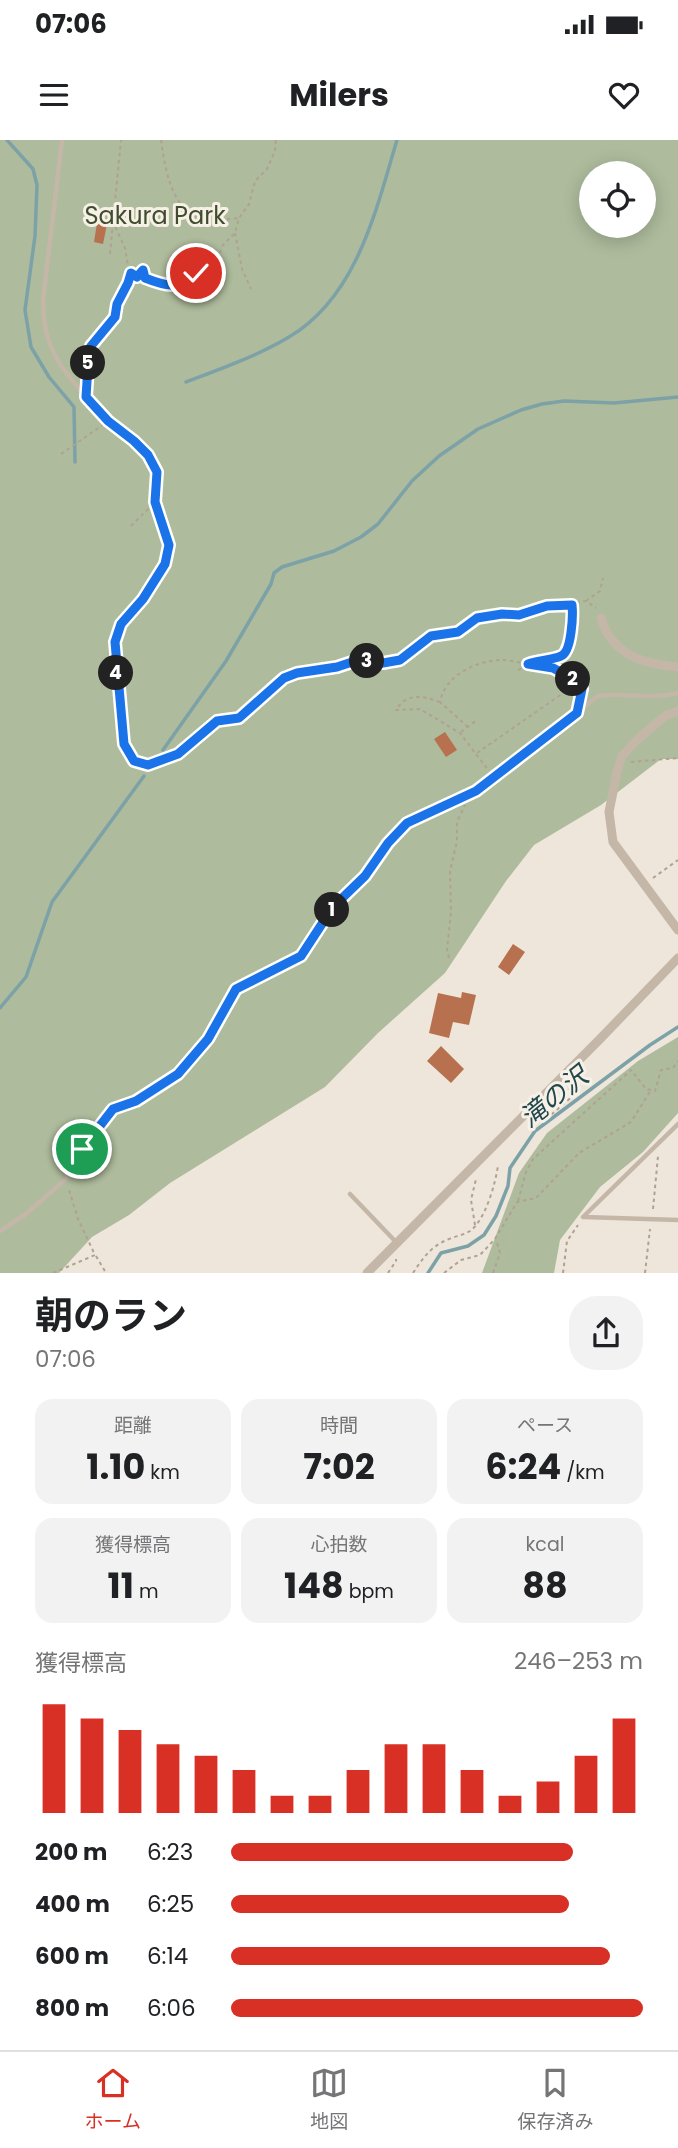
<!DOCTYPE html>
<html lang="ja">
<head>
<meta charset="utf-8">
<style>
	body { margin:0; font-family:Poppins,"Noto Sans JP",sans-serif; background:#f2f2f2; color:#202124; height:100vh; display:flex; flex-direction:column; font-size:26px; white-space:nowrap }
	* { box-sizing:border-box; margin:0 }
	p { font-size:23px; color:#757577 }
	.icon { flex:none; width:38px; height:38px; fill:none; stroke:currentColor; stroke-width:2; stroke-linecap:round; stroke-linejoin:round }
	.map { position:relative; height:1133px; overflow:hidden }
	.panel { display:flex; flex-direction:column; background:#fff; flex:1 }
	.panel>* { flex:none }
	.controls { position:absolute; left:579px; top:21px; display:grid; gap:14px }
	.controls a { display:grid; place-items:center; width:77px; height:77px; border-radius:50%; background:#fff; box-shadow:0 4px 18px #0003; font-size:35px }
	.pin { position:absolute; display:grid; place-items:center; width:60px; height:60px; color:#fff; margin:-30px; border:4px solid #fff; border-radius:50%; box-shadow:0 2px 7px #0007 }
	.km { position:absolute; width:35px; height:35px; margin:-18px; border-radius:50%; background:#222; color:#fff; font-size:19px; line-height:35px; text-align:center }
	.round { display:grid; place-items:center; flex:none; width:74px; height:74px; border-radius:28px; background:#f2f2f2 }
	.head { display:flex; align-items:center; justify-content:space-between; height:119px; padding:0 35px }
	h1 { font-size:38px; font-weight:700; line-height:52px }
	.figures { display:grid; grid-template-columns:repeat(3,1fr); gap:10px; height:119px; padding:7px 35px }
	.figures div { display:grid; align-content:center; border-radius:18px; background:#f2f2f2; text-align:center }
	.figures b { font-size:35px; font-weight:700 }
	.figures small { font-size:19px; font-weight:400 }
	.figures p { font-size:19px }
	.chart { height:196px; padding:14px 35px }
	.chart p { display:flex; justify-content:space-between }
	.chart svg { width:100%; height:126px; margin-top:7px; stroke:#d93025; stroke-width:6 }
	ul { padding:0 35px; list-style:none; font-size:23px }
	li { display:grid; grid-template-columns:112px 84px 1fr; align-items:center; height:52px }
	li i { height:18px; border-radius:9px; background:#d93025 }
	.status { display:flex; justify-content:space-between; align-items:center; height:49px; padding:0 35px; background:#fff; direction:ltr }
	.status svg { height:19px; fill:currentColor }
	header { display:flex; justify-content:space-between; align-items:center; height:91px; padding:0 35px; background:#fff; font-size:32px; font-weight:700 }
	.dock { display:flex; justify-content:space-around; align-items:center; height:98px; border-top:2px solid #e0e0e0; background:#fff; font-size:19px; color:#757577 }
	.dock a { display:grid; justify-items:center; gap:4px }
	.dock .current { color:#d93025 }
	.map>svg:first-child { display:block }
	.green { fill:#aebb9c; fill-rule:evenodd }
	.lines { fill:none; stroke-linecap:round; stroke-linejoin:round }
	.stream { stroke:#7ca2a8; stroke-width:3.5 }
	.building { fill:#b7714f }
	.path { stroke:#b0a292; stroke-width:2; stroke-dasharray:3.5 3.5; stroke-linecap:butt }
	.service { stroke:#c4b7a8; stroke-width:4.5 }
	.minor { stroke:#c4b7a8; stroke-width:9 }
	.route-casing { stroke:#fff; stroke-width:14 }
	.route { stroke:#1a73e8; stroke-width:9 }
	.labels { text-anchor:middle; stroke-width:6; stroke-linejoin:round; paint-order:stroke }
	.park-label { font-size:24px; fill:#3f4d2e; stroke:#f6f0e6 }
	.water-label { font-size:26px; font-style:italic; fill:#22474e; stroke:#f6f0e6 }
</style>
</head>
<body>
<div class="status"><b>07:06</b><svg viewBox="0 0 49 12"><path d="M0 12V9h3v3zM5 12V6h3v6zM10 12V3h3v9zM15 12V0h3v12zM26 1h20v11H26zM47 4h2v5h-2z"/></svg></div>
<header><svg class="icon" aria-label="menu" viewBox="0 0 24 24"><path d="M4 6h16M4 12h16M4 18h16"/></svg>Milers<svg class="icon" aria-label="heart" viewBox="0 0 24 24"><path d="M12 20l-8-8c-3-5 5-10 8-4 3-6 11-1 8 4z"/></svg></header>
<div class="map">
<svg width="678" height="1133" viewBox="0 0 678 1133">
	<rect width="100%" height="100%" fill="#eee6da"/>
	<path class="green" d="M0,0H678V619H661L601,665L534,705L506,741L445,833L378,893L325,947L170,1043L129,1075L92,1097L59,1133H0ZM592,33H644V86H592Z
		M678,897V973L643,1012L600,1047L560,1100L554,1133H482L519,1033L547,993L638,921Z"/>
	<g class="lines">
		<path class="stream" d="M7,0L33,29L37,45L35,96L25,170L31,207L49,237L74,267L75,322
			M186,242C221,229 257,216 289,197C357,157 376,70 397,0
			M163,610L226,521L271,444L274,433L282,427L334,411L361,397L378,384L412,341L439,316L478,289L521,270L542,264L564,261L614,263L678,257
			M0,868L26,837L52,762L144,636
			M428,1133L441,1113L468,1106L484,1095L496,1076L508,1046L510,1028L535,991L650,905L678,887"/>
	</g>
	<path class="building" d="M98,77L108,79L103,104L94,102Z
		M445,592L457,610L446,617L434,599Z
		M513,804L525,812L509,835L498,827Z
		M462,852L476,855L469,885L453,882L449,898L429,893L438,853L461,858Z
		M441,906L464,929L451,943L427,921Z"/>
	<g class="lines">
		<path class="path" d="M161,0C165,28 171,69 201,79C212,82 228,79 239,78
			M235,93L242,129L251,149
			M110,114L121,0
			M131,133L137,137L143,130L145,138L166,146L184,143L196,133L219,127L221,107L235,93L239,78L249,64L255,41L267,29L275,11L276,0
			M86,244L91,206L115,177L121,153L130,138L125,108L114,84
			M92,264L108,281L134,301L148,315L157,333L155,362L169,405L165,424L143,459L121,484L115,502L124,604L134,621L148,625L178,614L217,581L239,578L284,538L297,533L337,528L358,520L383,523L400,520L431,496L458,492L477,478L502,474L518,475L547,466L586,461L596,468
			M61,314L107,282
			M131,386L154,363
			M586,461L600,451L603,438
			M532,524L553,528L579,542L581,549L580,558
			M518,530L527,525
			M440,562C423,556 407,552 396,570L420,569L460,593L489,631
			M468,587L440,562C445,535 477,520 503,520C511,520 522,524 530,523C535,522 540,519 546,518C550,518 558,518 562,516C572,511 573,474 572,465
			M461,592L477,580
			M477,613L579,542
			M631,622L678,618
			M653,738L678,720
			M449,818L447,810L451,772L450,731L457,701V682L465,665
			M546,979L574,955L567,947
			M518,1061L526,1032L533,1019L631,930L646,949L655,951L661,930L673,928L678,921
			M653,1069L658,1016
			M475,1085L471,1060L476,1039
			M96,1116L106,1133
			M53,1133L95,1115L78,1079L69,1050
			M388,1133L396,1121V1119
			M413,1133C423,1118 431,1106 449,1099C456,1096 464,1095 470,1091C485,1081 496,1042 498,1025
			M444,1133L461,1120L480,1115L495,1099L517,1062L536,1058L579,1013L631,982L651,950
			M493,1133L500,1113L496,1100
			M563,1133L567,1101L578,1085
			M645,1133L650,1089"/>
		<path class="service" d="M62,0L43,161C43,205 58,225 86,257
			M350,1054L396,1102
			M583,1077L678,984
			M584,1077L678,1080
			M0,1091L26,1074L66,1039L82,1009L113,969L136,961L178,934L208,899L236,849L301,816L333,767L365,735L389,703L406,683L476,651L598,556C625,552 651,560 678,553"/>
		<path class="minor" d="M601,478C612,515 643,524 678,527
			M678,571L665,576L639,598L622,616L617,632L609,672L613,702L678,790
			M367,1133L600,899L678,818"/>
	</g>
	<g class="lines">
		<defs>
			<path id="route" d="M82,1009L113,969L136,961L178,934L208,899L236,849L301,816L333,767L365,736L388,703L407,683L476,651L577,573L582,549L579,542L553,528L528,524C539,520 553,520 561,516C572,512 573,474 572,465L547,466L519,475L502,474L477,478L458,492L431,496L400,520L383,523L358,520L337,527L297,533L284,538L239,578L217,581L178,614L148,625L134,621L124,604L115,502L121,484L143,459L165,424L169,405L155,362L157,332L148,315L134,301L108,281L86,257L89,211L91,206L115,177L117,164L128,143L131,133L137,137L143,130L145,138C168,147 176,149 196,133"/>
		</defs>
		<use href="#route" class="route-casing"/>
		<use href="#route" class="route"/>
	</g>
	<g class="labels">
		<g class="park-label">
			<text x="155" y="84">Sakura Park</text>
		</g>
		<g class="water-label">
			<text transform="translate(554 957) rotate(-39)" y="9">滝の沢</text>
		</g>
	</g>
</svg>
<div class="controls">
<a><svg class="icon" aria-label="locate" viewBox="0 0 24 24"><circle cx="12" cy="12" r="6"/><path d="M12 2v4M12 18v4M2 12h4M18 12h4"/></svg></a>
</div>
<div class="pin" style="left:82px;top:1009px;background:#1e9e55"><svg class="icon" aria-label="arrive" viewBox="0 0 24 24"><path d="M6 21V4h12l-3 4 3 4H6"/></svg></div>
<div class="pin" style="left:196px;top:133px;background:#d93025"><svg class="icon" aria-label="check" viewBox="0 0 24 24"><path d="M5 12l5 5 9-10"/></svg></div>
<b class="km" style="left:332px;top:770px">1</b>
<b class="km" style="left:573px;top:539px">2</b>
<b class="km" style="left:367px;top:521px">3</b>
<b class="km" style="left:116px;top:533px">4</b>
<b class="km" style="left:88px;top:223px">5</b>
</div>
<section class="panel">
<div class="head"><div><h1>朝のラン</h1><p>07:06</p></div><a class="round"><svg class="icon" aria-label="share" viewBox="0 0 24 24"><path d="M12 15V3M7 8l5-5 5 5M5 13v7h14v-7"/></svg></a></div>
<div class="figures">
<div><p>距離</p><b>1.10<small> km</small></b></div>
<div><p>時間</p><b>7:02</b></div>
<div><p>ペース</p><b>6:24<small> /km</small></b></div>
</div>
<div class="figures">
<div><p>獲得標高</p><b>11<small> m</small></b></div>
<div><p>心拍数</p><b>148<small> bpm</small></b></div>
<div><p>kcal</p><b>88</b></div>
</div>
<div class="chart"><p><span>獲得標高</span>246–253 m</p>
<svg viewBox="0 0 160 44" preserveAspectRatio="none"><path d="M5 44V6M15 44V11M25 44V15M35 44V20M45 44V24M55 44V29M65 44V38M75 44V38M85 44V29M95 44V20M105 44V20M115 44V29M125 44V38M135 44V33M145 44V24M155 44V11"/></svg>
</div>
<ul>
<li><b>200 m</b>6:23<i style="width:83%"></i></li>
<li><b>400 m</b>6:25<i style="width:82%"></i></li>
<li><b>600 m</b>6:14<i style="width:92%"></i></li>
<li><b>800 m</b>6:06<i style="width:100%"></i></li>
</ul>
</section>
<nav class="dock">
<a class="current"><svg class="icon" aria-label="home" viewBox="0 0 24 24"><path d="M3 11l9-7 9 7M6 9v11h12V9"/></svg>ホーム</a>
<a><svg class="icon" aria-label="map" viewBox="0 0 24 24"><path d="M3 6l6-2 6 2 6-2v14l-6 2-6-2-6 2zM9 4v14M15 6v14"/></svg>地図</a>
<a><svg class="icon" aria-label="saved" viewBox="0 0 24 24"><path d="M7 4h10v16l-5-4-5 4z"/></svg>保存済み</a>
</nav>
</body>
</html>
